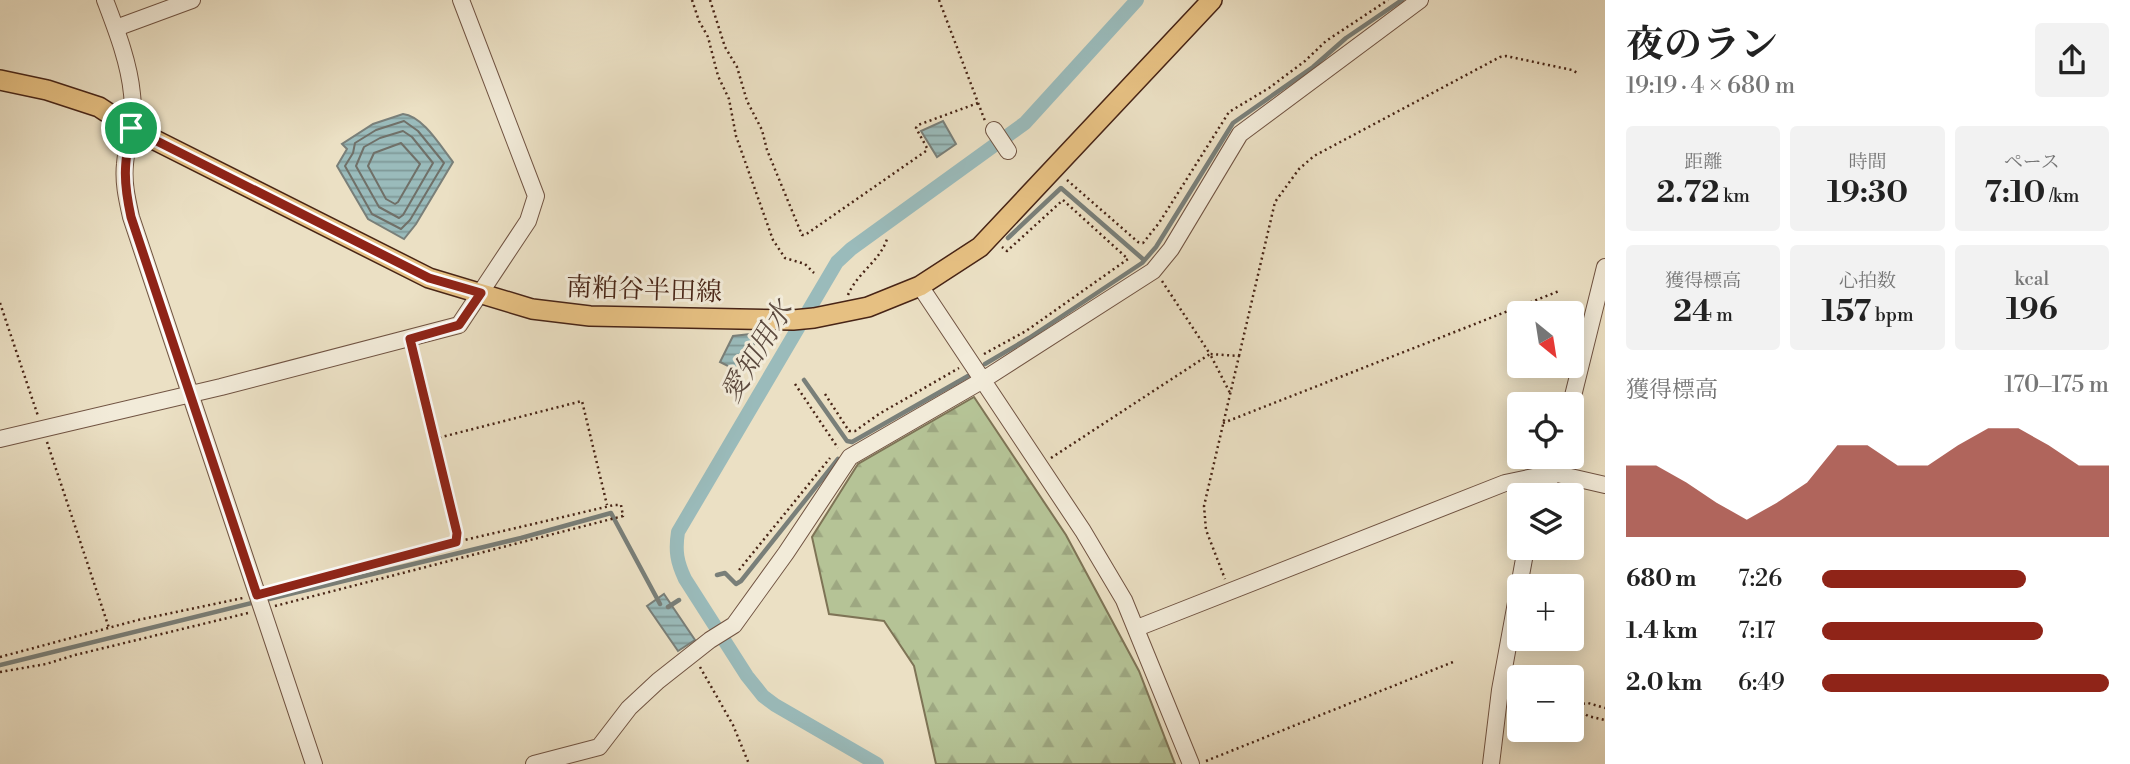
<!DOCTYPE html>
<html lang="ja">
<head>
<meta charset="utf-8">
<style>
	body { margin:0; font-family:"Libre Bodoni","Noto Serif JP",serif; background:#f2f2f2; color:#222; height:100vh; display:flex; flex-direction:column; font-size:26px; white-space:nowrap }
	* { box-sizing:border-box; margin:0 }
	p { font-size:23px; color:#767676 }
	.icon { flex:none; width:38px; height:38px; fill:none; stroke:currentColor; stroke-width:2; stroke-linecap:round; stroke-linejoin:round }
	.map { position:relative; flex:1; overflow:hidden }
	.drawer { display:flex; flex-direction:column; background:#fff; width:525px }
	.drawer>* { flex:none }
	.needle { width:46px; rotate:150deg }
	.controls { position:absolute; left:1507px; top:301px; display:grid; gap:14px }
	.controls a { display:grid; place-items:center; width:77px; height:77px; border-radius:7px; background:#fff; box-shadow:0 4px 18px #0003; font-size:35px }
	.pin { position:absolute; display:grid; place-items:center; width:60px; height:60px; color:#fff; margin:-30px; border:4px solid #fff; border-radius:50%; box-shadow:0 2px 7px #0007 }
	.round { display:grid; place-items:center; flex:none; width:74px; height:74px; border-radius:7px; background:#f2f2f2 }
	.headline { display:flex; align-items:center; justify-content:space-between; height:119px; padding:0 21px }
	h1 { font-size:38px; font-weight:700; line-height:52px }
	.stats { display:grid; grid-template-columns:repeat(3,1fr); gap:10px; height:119px; padding:7px 21px }
	.stats div { display:grid; align-content:center; border-radius:7px; background:#f2f2f2; text-align:center }
	.stats b { font-size:30px; font-weight:700 }
	.stats small { font-size:19px; font-weight:400 }
	.stats p { font-size:19px }
	.chart { height:196px; padding:14px 21px }
	.chart p { display:flex; justify-content:space-between }
	.chart svg { width:100%; height:126px; margin-top:7px; fill:#8f2418; opacity:.7 }
	ul { padding:0 21px; list-style:none; font-size:23px }
	li { display:grid; grid-template-columns:112px 84px 1fr; align-items:center; height:52px }
	li i { height:18px; border-radius:9px; background:#8f2418 }
	main { display:flex; flex:1; min-height:0 }
	.map>svg:first-child { display:block }
	.forest { fill:url(#forest-firs); stroke:#7e7456; stroke-width:2 }
	.water { fill:url(#water-rules); stroke:#797f79; stroke-width:2 }
	.lines { fill:none; stroke-linecap:round; stroke-linejoin:round }
	.shore { stroke:#707068; stroke-width:2 }
	.stream { stroke:#797f79; stroke-width:4.5 }
	.canal { stroke:#9abbbb; stroke-width:14 }
	.minor-casing { stroke:#705342; stroke-width:18 }
	.major-casing { stroke:#472416; stroke-width:22 }
	.path { stroke:#472416; stroke-width:2.5; stroke-dasharray:2 3.5; stroke-linecap:butt }
	.minor { stroke:#f2ebd9; stroke-width:16 }
	.major { stroke:#e6c082; stroke-width:19 }
	.route-casing { stroke:#fff; stroke-width:14 }
	.route { stroke:#8f2418; stroke-width:9 }
	.labels { text-anchor:middle; stroke-width:6; stroke-linejoin:round; paint-order:stroke }
	.street-label { font-size:26px; fill:#472416; stroke:#f2ebd9 }
	.water-label { font-size:28px; font-style:italic; fill:#5c4a3f; stroke:#f2ebd9 }
</style>
</head>
<body>
<main>
<div class="map">
<svg width="1605" height="764" viewBox="0 0 1605 764">
	<defs>
		<pattern id="forest-firs" width="22" height="20" patternUnits="userSpaceOnUse" patternTransform="scale(1.75)"><rect width="22" height="20" fill="#b5c396"/><path d="M5 1l3.5 6h-7zM16 11l3.5 6h-7z" fill="#9da781"/></pattern>
		<pattern id="water-rules" width="6" height="5" patternUnits="userSpaceOnUse" patternTransform="scale(1.75)"><rect width="6" height="5" fill="#9abbbb"/><path d="M0 2.5h6" fill="none" stroke="#7f9897"/></pattern>
	</defs>
	<rect width="100%" height="100%" fill="#ebe0c4"/>
	<filter id="stains"><feTurbulence type="fractalNoise" baseFrequency=".00286" numOctaves="4"/><feColorMatrix values="0 0 0 0 .2 0 0 0 0 .09 0 0 0 0 .02 0 0 0 .5 -.17"/></filter>
	<radialGradient id="worn" r=".72"><stop offset=".6" stop-color="#630" stop-opacity="0"/><stop offset="1" stop-color="#630" stop-opacity=".3"/></radialGradient>
	<path class="forest" d="M974,397L1066,535L1139,671L1175,764H936L914,666L884,621L829,614L812,537L858,464Z"/>
	<path class="water" d="M403,114C423,116 441,147 453,162L416,224L404,239L368,219L337,166L347,149L342,144L373,124Z
		M943,121L956,144L937,157L921,131Z
		M760,333L740,372L720,362L733,336Z
		M664,594L695,640L678,651L647,606Z"/>
	<g class="lines">
		<path class="shore" d="M404,121L418,131L444,163L410,220L401,229L372,214L345,166L353,153L355,143L376,130Z
			M403,131L412,137L433,163L403,215L399,218L379,207L356,166L364,147L380,138Z
			M401,143L420,164L398,202L395,204L386,199L368,166L374,153Z"/>
		<path class="stream" d="M1008,238L1061,188L1144,260
			M985,364L1029,338L1142,263L1156,247L1233,123L1313,67L1346,38L1402,0
			M804,380L847,441L852,442L968,376
			M717,575L725,573L736,584L741,581L838,459
			M265,600L521,538L611,513L660,604
			M668,607L679,600
			M0,665L256,602"/>
		<path class="canal" d="M877,764L775,705L763,696L747,676L685,579C677,562 675,551 678,532L837,262L851,249L1025,123L1137,0"/>
		<defs>
			<path id="minor" d="M105,0C116,29 129,62 132,94C135,118 127,140 125,164C123,182 127,199 131,217L314,764
				M116,28L192,0
				M994,130L1008,151
				M920,286L1083,531L1124,600L1191,764
				M1571,404L1605,267
				M0,439L221,387L459,325L528,221L536,196L461,0
				M1545,495L1557,457
				M1137,628L1505,483L1553,473L1605,485
				M534,764L599,747L629,708L658,681L710,640L734,625L786,553L850,457L983,380L1153,271L1171,249L1240,134L1420,0
				M1491,764L1500,690L1526,548"/>
			<path id="major" d="M0,80L47,90L99,107L131,128L429,278L532,309L590,316L793,320L814,318L868,307L920,286L980,247L1212,0"/>
		</defs>
		<use href="#minor" class="minor-casing"/>
		<use href="#major" class="major-casing"/>
		<path class="path" d="M692,0L699,21L708,37L718,76L729,99L736,136L773,240L785,258L805,264L814,273
			M710,0L725,47L737,67L747,101L762,130L767,150L802,235H805L926,151L927,148L916,128L918,125L978,103
			M939,0L985,121
			M1067,180L1138,242L1143,243L1159,223L1229,112L1269,88L1305,61L1326,41L1388,0
			M1162,281L1210,354L1239,356L1204,506L1206,530L1225,579
			M848,295C857,273 880,261 887,239
			M0,303L38,416
			M984,354L1026,331L1128,259L1063,200L1007,251L1002,247
			M1239,356L1275,202L1299,169L1314,156L1500,57L1506,56L1572,70L1579,74
			M795,384L838,448
			M825,394L849,431H855L879,414L959,368
			M1223,423L1559,291
			M434,439L582,401L607,505
			M47,442L109,628
			M1051,458L1210,354L1230,393
			M739,570L830,458
			M270,592L456,542
			M275,606L623,516L621,505H614L456,542L457,533L414,352
			M0,657L138,620L243,598
			M700,667L733,725L749,764
			M0,672L46,664L75,655L248,613
			M1572,705L1588,703L1605,708
			M1572,706L1588,716L1605,720
			M1206,761L1453,662"/>
		<use href="#minor" class="minor"/>
		<use href="#major" class="major"/>
	</g>
	<g class="lines">
		<defs>
			<path id="route" d="M131,128L429,278L481,293L459,325L410,339L457,533L456,542L257,595L131,217C123,180 124,165 131,128Z"/>
		</defs>
		<use href="#route" class="route-casing"/>
		<use href="#route" class="route"/>
	</g>
	<g class="labels">
		<g class="street-label">
			<text transform="translate(644 289) rotate(2)" y="9">南粕谷半田線</text>
		</g>
		<g class="water-label">
			<text transform="translate(756 351) rotate(-59)" y="10">愛知用水</text>
		</g>
	</g>
	<rect width="100%" height="100%" filter="url(#stains)"/>
	<rect width="100%" height="100%" fill="url(#worn)"/>
</svg>
<div class="controls">
<a><svg class="needle" viewBox="-14 -14 28 28"><path d="M0-13l5 13h-10z" fill="#e53935"/><path d="M0 13l5-13h-10z" fill="#767676"/></svg></a>
<a><svg class="icon" aria-label="locate" viewBox="0 0 24 24"><circle cx="12" cy="12" r="6"/><path d="M12 2v4M12 18v4M2 12h4M18 12h4"/></svg></a>
<a><svg class="icon" aria-label="layers" viewBox="0 0 24 24"><path d="M12 4l9 5-9 5-9-5zM3 14l9 5 9-5"/></svg></a>
<a>+</a>
<a>−</a>
</div>
<div class="pin" style="left:131px;top:128px;background:#1e9e55"><svg class="icon" aria-label="arrive" viewBox="0 0 24 24"><path d="M6 21V4h12l-3 4 3 4H6"/></svg></div>
</div>
<section class="drawer">
<div class="headline"><div><h1>夜のラン</h1><p>19:19 · 4 × 680 m</p></div><a class="round"><svg class="icon" aria-label="share" viewBox="0 0 24 24"><path d="M12 15V3M7 8l5-5 5 5M5 13v7h14v-7"/></svg></a></div>
<div class="stats">
<div><p>距離</p><b>2.72<small> km</small></b></div>
<div><p>時間</p><b>19:30</b></div>
<div><p>ペース</p><b>7:10<small> /km</small></b></div>
</div>
<div class="stats">
<div><p>獲得標高</p><b>24<small> m</small></b></div>
<div><p>心拍数</p><b>157<small> bpm</small></b></div>
<div><p>kcal</p><b>196</b></div>
</div>
<div class="chart"><p><span>獲得標高</span>170–175 m</p>
<svg viewBox="0 0 160 44" preserveAspectRatio="none"><path d="M0 44V19L10 19L20 25L30 32L40 38L50 32L60 25L70 12L80 12L90 19L100 19L110 12L120 6L130 6L140 12L150 19L160 19V44z"/></svg>
</div>
<ul>
<li><b>680 m</b>7:26<i style="width:71%"></i></li>
<li><b>1.4 km</b>7:17<i style="width:77%"></i></li>
<li><b>2.0 km</b>6:49<i style="width:100%"></i></li>
</ul>
</section>
</main>
</body>
</html>
